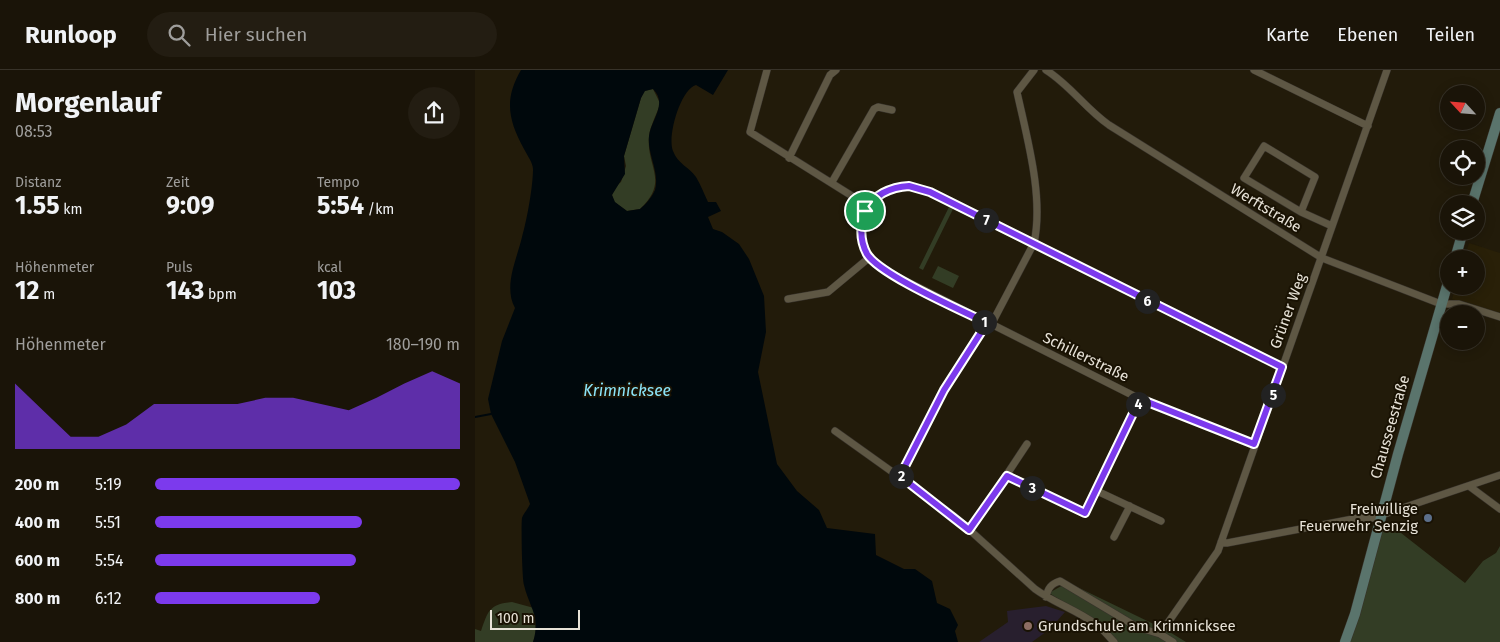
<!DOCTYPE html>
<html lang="de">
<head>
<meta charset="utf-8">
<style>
	body { margin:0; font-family:"Fira Sans",sans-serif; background:#231d12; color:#f1f3f6; height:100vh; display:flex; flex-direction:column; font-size:19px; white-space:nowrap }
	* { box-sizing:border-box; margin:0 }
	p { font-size:16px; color:#9f9e9c }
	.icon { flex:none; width:28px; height:28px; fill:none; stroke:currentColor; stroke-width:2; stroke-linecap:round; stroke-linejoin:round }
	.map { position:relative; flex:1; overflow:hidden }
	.panel { display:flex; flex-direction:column; background:#1a1408; width:475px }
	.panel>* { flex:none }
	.needle { width:32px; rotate:296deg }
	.tools { position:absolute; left:965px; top:15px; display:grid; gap:10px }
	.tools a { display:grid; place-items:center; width:45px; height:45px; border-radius:50%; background:#1a1408; box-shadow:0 2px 12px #0003,0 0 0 1px #383329; font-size:25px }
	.scale { position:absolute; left:15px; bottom:12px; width:90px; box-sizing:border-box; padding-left:5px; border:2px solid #e7e2d7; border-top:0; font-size:14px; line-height:18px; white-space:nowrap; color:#e7e2d7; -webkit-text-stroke:4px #191203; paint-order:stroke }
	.pin { position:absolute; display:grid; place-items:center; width:42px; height:42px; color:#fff; margin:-21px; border:2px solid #fff; border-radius:50%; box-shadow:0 1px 5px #0007 }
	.km { position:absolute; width:25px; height:25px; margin:-12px; border-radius:50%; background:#222; color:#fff; font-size:14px; line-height:25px; text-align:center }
	.round { display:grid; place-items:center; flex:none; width:52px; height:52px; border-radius:26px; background:#231d12 }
	.headline { display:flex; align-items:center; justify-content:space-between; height:85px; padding:0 15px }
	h1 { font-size:28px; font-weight:700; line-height:38px }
	.stats { display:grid; grid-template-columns:repeat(3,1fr); gap:8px; height:85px; padding:5px 15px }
	.stats div { display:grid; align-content:center }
	.stats b { font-size:25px; font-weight:700 }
	.stats small { font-size:14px; font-weight:400 }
	.stats p { font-size:14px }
	.chart { height:140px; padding:10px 15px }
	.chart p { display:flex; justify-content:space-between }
	.chart svg { width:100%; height:90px; margin-top:5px; fill:#7c3aed; opacity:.7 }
	ul { padding:0 15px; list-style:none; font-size:16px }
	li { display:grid; grid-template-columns:80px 60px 1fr; align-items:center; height:38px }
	li i { height:12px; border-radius:6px; background:#7c3aed }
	header { display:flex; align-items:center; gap:30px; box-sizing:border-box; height:70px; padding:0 25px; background:#1a1408; border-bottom:1px solid #383329 }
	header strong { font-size:24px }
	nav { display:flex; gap:28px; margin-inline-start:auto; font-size:18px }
	.search { width:350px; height:45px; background:#231d12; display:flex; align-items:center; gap:12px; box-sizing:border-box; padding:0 18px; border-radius:28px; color:#9f9e9c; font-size:19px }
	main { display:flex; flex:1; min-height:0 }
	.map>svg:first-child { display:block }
	.built { fill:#292008 }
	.education { fill:#281f2e }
	.green { fill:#333d25 }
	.water { fill:#00080c; fill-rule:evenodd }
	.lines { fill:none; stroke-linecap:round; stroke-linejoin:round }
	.stream { stroke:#00080c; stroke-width:2 }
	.street-casing { stroke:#37322b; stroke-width:8 }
	.secondary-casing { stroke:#37322b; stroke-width:11 }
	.street { stroke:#5e5744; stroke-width:7 }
	.secondary { stroke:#5a746c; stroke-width:10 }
	.route-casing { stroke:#fff; stroke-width:10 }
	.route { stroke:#7c3aed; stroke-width:6 }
	.service-dot { fill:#5c6f8a; stroke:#191203; stroke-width:2 }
	.education-dot { fill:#8d6e63; stroke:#191203; stroke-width:2 }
	.labels { text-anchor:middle; stroke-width:4; stroke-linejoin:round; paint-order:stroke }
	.street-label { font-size:15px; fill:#e7e2d7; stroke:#191203 }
	.poi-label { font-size:15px; fill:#e7e2d7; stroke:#191203; text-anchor:end }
	.water-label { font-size:16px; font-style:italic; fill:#8ce5f9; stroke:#191203 }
</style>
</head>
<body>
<header>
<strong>Runloop</strong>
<div class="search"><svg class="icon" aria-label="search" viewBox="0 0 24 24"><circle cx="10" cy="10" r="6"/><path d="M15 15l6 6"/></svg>Hier suchen</div>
<nav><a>Karte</a><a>Ebenen</a><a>Teilen</a></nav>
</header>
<main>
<section class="panel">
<div class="headline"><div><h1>Morgenlauf</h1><p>08:53</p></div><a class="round"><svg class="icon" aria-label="share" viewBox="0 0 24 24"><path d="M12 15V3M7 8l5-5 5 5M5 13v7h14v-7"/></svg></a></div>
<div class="stats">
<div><p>Distanz</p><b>1.55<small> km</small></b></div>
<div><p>Zeit</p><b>9:09</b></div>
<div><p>Tempo</p><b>5:54<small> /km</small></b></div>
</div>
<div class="stats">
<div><p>Höhenmeter</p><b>12<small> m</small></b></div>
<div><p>Puls</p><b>143<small> bpm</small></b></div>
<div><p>kcal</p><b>103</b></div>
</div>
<div class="chart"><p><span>Höhenmeter</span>180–190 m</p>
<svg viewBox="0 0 160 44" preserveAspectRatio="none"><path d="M0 44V12L10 25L20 38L30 38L40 32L50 22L60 22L70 22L80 22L90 19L100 19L110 22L120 25L130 19L140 12L150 6L160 12V44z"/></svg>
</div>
<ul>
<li><b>200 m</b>5:19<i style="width:100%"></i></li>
<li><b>400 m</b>5:51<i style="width:68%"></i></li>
<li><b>600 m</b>5:54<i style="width:66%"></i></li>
<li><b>800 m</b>6:12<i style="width:54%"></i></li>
</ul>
</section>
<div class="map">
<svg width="1025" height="572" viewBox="0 0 1025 572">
	<rect width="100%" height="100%" fill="#221b0a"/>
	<path class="built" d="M994,173L1025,183V245L977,229L981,216H1001V189H989Z"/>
	<path class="education" d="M571,536L590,542L575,559L557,572H504L533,552L532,541Z"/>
	<path class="green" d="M178,19L185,33C182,45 175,55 174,67C171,96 195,111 165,139L152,141L139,132L137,125L140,117L146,112L151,96L149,86L166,28L169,21Z
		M474,137L478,139L448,200L444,198Z
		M463,196L484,206L478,218L457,208Z
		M912,452L990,513L1008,491L1021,483L1025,476V572H874L906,456Z
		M596,514L693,561L711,572H642L626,555L574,523L588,515Z
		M37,532L59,538L61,563L58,572H0V559L6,561C13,541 14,534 37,532Z"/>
	<path class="water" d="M46,0H253L238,25L221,15C205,20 192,67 198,81C203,94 214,97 221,107C226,115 229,124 233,132H241L246,141L233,147L238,159L247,162L264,174L274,189L289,226L291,262L283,302L302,394L322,421L344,440L352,458L400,464L401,485L429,499H440L457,511L462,533L475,539L483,555L480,561L483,572H58C66,546 54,537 49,515C47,508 46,455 47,448C48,444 53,439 55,434L40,392L16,344L13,329L27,271L40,238C28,216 42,189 47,167C52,150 58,116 58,99C58,93 52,85 49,79C33,50 29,29 46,0ZM178,19C193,34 176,50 174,66C172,84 185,102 180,120C177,127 171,134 165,139L152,141L140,132L137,125L150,104L149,86L166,28L170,21Z"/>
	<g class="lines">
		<path class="stream" d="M0,347L16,344"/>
		<defs>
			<path id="street" d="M292,0L275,62L393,136
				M571,0C595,15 611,39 634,55L847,188L966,234H984L1025,247
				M779,0L893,56
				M314,88L355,5L361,0
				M357,112L399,39L403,37L417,40
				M826,142L769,108L789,76L840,107L826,142L857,156
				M313,229L353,222L395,187
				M516,255L559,173C569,127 552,68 542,22L559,0
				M360,361L479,446L560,519C579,533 602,540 622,555C628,559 633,566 639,572
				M779,374L661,327L407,199C363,167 395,104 447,119L807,297
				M425,406L469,320L511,253
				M532,406L610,443L665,329
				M994,416L1025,439
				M622,421L686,451
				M495,460L552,374
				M639,467L655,436
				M746,472L752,473L883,448H898L1025,405
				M571,527C573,518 576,514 585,511L662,557L685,564L698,572
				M685,564L743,481L912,0"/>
			<path id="secondary" d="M997,134L1025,43
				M980,189L988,161
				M870,572L880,544L923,384L974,209"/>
		</defs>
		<use href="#street" class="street-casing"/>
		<use href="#secondary" class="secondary-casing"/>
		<use href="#street" class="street"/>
		<use href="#secondary" class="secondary"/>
	</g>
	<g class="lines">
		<defs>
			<path id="route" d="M434,116L455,122L807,297L779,374L665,329L610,443L532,406L494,460L425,406L469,320L512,253C486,240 405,205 392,184C385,171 385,156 390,142C397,125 416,117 434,116Z"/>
		</defs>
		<use href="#route" class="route-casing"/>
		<use href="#route" class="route"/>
	</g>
	<circle class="service-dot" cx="953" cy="448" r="5"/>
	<circle class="education-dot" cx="553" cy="556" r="5"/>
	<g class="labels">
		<g class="street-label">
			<text transform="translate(791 138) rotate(31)" y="5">Werftstraße</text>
			<text transform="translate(813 241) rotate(-70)" y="5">Grüner Weg</text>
			<text transform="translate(611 287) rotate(26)" y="5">Schillerstraße</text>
			<text transform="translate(915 357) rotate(-74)" y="5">Chausseestraße</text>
		</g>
		<g class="poi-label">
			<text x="943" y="444">Freiwillige<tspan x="943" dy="17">Feuerwehr Senzig</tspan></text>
			<text x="563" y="561" text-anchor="start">Grundschule am Krimnicksee</text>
		</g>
		<g class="water-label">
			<text x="152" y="326">Krimnicksee</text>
		</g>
	</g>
</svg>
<div class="tools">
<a><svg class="needle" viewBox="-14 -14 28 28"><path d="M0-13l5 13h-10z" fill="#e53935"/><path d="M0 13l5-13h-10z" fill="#9f9e9c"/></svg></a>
<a><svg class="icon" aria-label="locate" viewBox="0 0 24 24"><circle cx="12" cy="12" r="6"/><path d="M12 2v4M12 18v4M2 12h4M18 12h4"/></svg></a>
<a><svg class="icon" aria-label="layers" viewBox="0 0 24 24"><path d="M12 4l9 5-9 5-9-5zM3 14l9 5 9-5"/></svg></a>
<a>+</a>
<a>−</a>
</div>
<div class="scale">100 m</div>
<div class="pin" style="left:390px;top:141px;background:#1e9e55"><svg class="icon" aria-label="arrive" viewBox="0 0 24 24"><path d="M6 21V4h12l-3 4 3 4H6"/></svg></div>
<b class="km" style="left:509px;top:252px">1</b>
<b class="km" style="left:426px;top:406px">2</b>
<b class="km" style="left:557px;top:418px">3</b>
<b class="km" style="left:663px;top:334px">4</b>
<b class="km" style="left:798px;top:325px">5</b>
<b class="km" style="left:672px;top:231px">6</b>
<b class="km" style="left:511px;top:150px">7</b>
</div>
</main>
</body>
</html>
